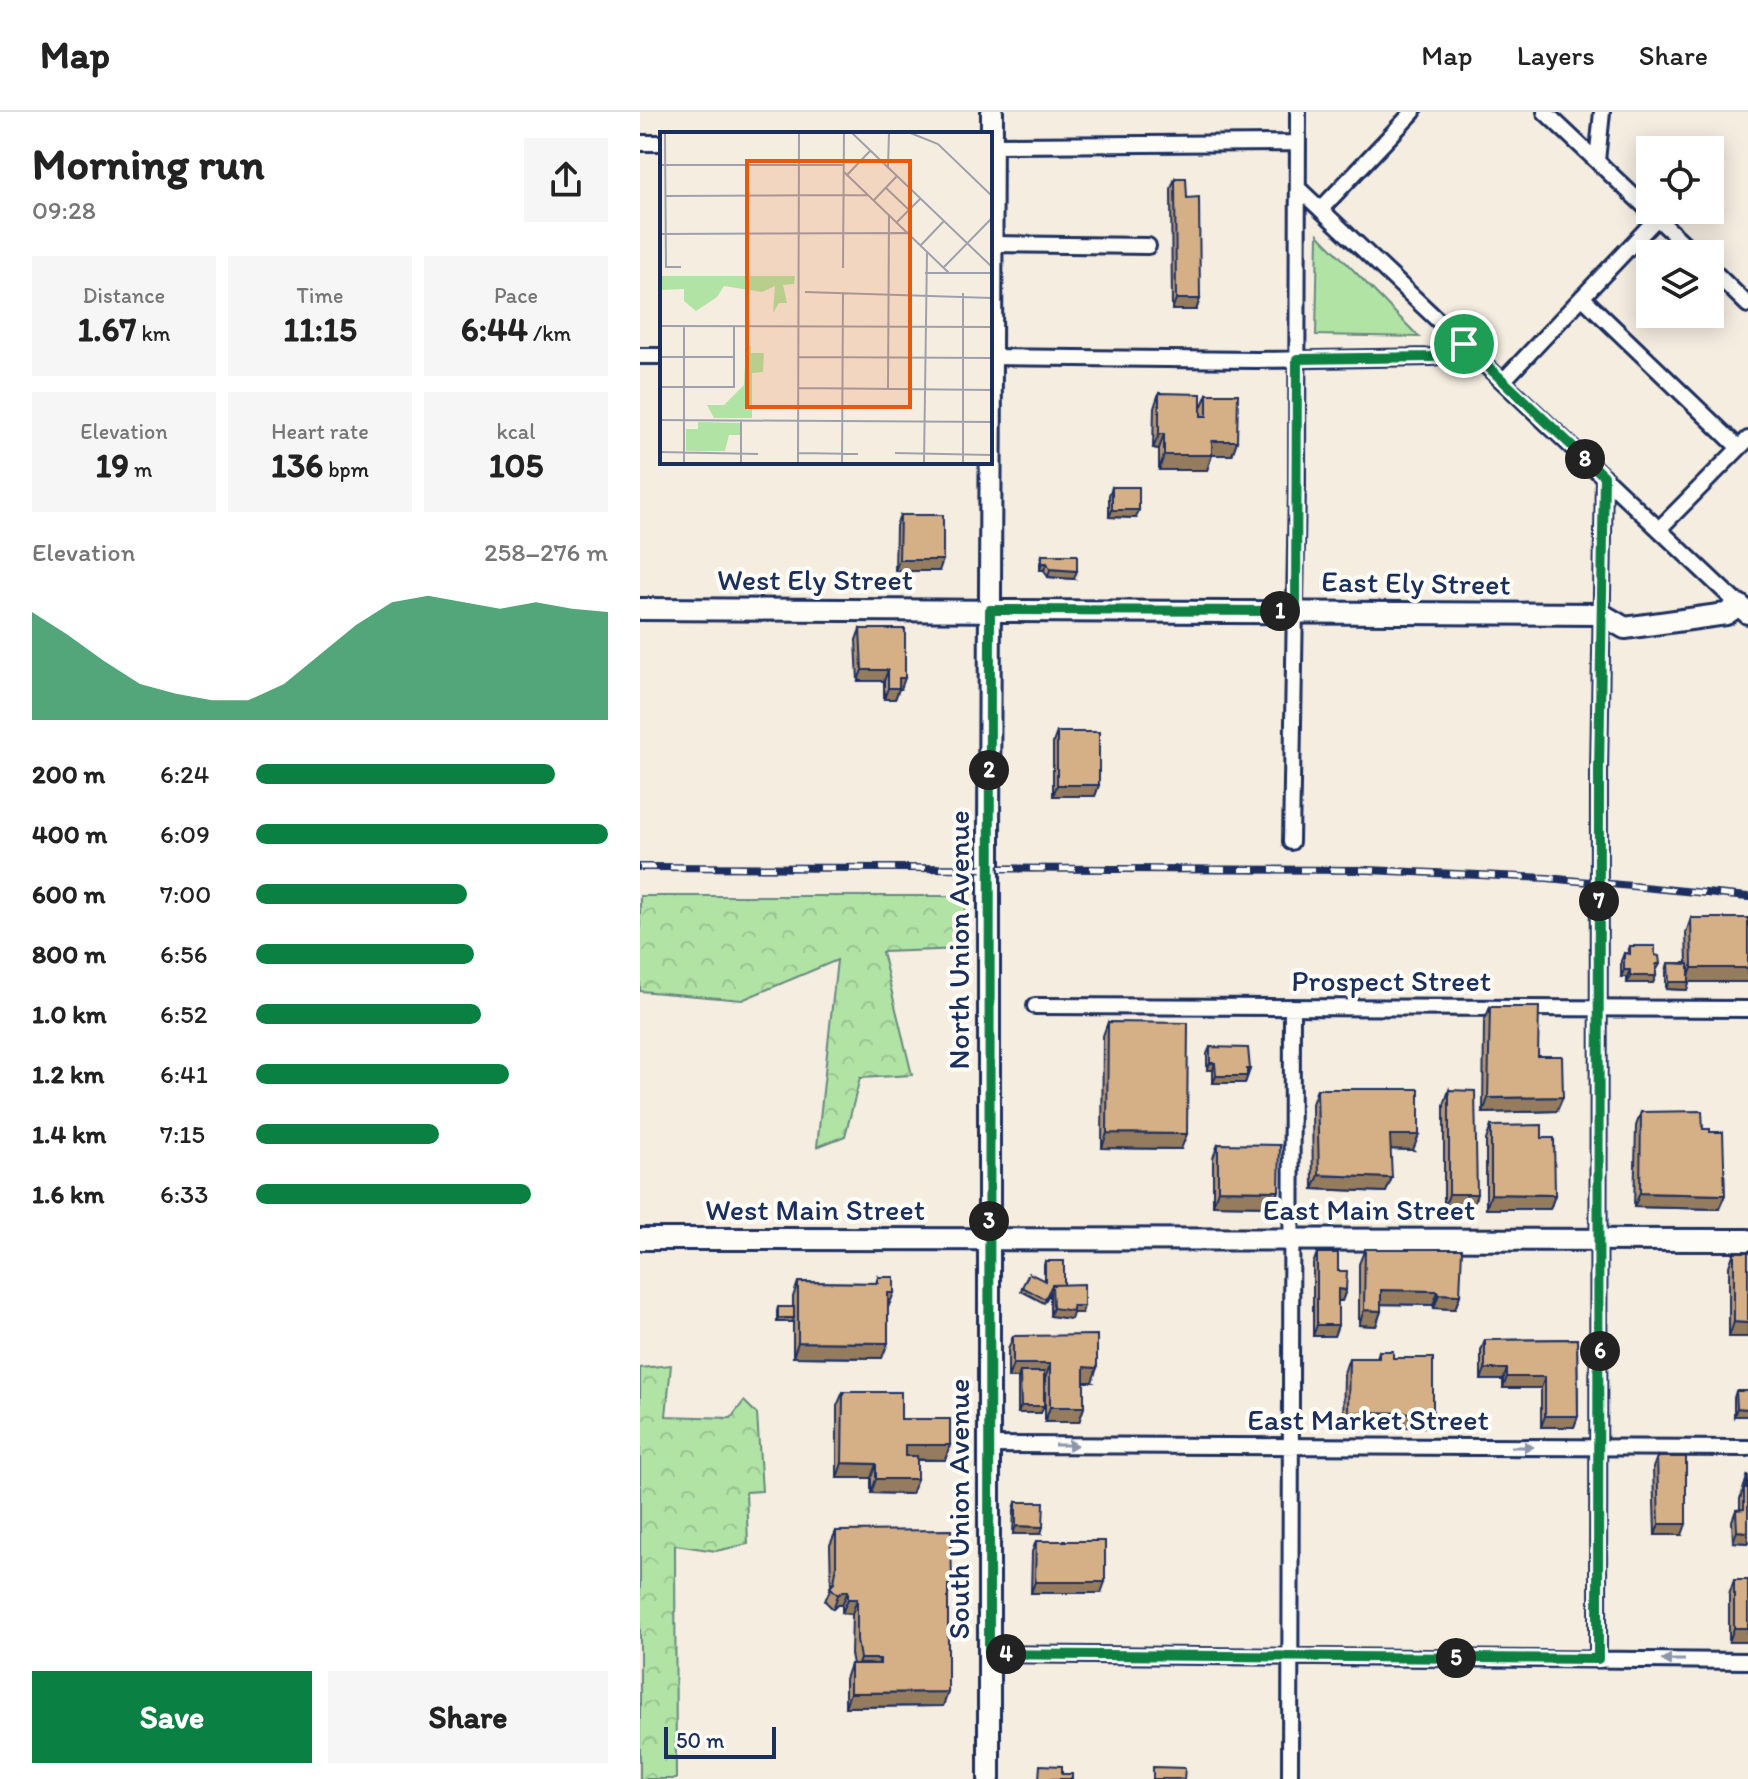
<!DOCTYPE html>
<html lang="en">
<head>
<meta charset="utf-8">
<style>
	body { margin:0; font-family:Itim,sans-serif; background:#f6f6f6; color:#222; height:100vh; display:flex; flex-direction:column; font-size:30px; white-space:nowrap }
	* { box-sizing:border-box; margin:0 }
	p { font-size:26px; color:#767676 }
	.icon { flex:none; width:44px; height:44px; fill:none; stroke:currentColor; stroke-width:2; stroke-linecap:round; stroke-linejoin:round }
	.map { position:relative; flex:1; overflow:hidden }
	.details { display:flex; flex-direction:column; background:#fff; width:640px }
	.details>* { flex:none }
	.tools { position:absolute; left:996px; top:24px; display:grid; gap:16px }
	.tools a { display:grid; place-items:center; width:88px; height:88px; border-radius:0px; background:#fff; box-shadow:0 4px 20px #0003; font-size:40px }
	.scale { position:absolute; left:24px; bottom:20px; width:112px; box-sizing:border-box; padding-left:8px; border:4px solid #1b2f5e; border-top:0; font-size:22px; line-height:28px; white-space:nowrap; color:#1b2f5e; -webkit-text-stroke:6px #fdfcf7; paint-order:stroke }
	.pin { position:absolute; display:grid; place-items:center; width:68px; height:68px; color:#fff; margin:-34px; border:4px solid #fff; border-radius:50%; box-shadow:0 2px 8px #0007 }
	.km { position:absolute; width:40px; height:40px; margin:-20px; border-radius:50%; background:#222; color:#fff; font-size:22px; line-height:40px; text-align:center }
	.round { display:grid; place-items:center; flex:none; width:84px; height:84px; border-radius:0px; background:#f6f6f6 }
	.summary { display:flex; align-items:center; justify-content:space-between; height:136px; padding:0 32px }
	h1 { font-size:44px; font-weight:700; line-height:60px }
	.stats { display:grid; grid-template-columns:repeat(3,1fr); gap:12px; height:136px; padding:8px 32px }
	.stats div { display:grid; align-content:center; border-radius:0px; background:#f6f6f6; text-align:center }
	.stats b { font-size:34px; font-weight:700 }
	.stats small { font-size:22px; font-weight:400 }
	.stats p { font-size:22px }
	.chart { height:224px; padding:16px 32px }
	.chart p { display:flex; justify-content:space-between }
	.chart svg { width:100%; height:144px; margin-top:8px; fill:#0b8043; opacity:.7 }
	.button { display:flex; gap:16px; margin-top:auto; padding:16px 32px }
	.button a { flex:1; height:92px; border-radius:0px; background:#0b8043; color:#fff; font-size:32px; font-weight:700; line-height:92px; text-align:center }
	.button a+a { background:#f6f6f6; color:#222 }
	ul { padding:0 32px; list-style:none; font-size:26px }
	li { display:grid; grid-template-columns:128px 96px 1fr; align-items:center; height:60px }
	li i { height:20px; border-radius:10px; background:#0b8043 }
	header { display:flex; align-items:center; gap:48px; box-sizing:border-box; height:112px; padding:0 40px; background:#fff; border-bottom:2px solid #e0e0e0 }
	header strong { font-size:38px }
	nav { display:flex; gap:44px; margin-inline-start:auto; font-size:28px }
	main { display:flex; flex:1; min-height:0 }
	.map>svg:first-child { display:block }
	.forest { fill:url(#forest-crowns); stroke:#668981; stroke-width:2 }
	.green { fill:#b1e3a4; stroke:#668981; stroke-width:2 }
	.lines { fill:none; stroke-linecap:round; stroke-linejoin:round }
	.street-casing { stroke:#1b2f5e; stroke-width:20 }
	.secondary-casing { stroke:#1b2f5e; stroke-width:26 }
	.street { stroke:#fdfcf7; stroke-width:14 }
	.secondary { stroke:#fdfcf7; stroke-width:20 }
	.rail-casing { stroke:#1b2f5e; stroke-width:8 }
	.rail { stroke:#fdfcf7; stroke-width:5; stroke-dasharray:15; stroke-linecap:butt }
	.wall { fill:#b79773; stroke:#1b2f5e; stroke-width:2 }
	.shaded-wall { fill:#957b5e; stroke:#1b2f5e; stroke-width:2 }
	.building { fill:#d5b086; stroke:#1b2f5e; stroke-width:2 }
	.oneway { fill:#8c96aa }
	.route-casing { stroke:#fff; stroke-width:16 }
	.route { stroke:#0b8043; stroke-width:10 }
	.labels { text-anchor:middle; stroke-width:8; stroke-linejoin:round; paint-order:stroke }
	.street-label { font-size:30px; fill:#1b2f5e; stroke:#fdfcf7 }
	.inset-road { fill:none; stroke:#9ea1ac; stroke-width:2 }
	.view { fill:#e8590c; fill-opacity:0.15; stroke:#e8590c; stroke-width:4 }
	.inset-edge { fill:none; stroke:#1b2f5e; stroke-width:4 }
</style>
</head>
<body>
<header>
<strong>Map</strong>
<nav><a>Map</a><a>Layers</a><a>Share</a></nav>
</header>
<main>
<section class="details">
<div class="summary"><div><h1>Morning run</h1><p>09:28</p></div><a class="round"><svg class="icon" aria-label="share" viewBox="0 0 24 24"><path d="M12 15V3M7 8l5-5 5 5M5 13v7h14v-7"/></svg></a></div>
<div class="stats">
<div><p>Distance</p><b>1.67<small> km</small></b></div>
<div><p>Time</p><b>11:15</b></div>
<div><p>Pace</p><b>6:44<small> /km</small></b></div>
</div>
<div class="stats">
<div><p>Elevation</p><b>19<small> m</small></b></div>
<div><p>Heart rate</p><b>136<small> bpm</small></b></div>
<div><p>kcal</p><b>105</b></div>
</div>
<div class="chart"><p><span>Elevation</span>258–276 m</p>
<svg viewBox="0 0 160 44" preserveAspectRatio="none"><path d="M0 44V11L10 18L20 26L30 33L40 36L50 38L60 38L70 33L80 24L90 15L100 8L110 6L120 8L130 10L140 8L150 10L160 11V44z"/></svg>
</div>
<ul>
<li><b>200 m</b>6:24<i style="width:85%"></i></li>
<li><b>400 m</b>6:09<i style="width:100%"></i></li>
<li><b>600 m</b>7:00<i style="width:60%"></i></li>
<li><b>800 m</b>6:56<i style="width:62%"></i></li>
<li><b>1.0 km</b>6:52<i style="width:64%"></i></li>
<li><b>1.2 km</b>6:41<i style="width:72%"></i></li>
<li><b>1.4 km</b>7:15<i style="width:52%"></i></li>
<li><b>1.6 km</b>6:33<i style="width:78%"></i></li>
</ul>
<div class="button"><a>Save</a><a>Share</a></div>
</section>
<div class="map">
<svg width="1108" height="1667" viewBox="0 0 1108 1667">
	<defs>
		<pattern id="forest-crowns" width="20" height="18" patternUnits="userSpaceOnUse" patternTransform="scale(2)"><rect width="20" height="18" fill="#b1e3a4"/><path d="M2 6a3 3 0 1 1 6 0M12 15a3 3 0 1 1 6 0" fill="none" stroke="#98c390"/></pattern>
	</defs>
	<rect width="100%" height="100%" fill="#f5ede0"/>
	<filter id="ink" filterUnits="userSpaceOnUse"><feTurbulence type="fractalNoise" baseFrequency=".0125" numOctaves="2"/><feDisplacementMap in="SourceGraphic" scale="16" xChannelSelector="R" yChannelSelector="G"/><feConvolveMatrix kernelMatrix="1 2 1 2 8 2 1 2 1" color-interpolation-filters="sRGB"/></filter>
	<g filter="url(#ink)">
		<path class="forest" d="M0,784H326L324,837L242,840L272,963L220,966L205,1024L177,1035L197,848L102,888L0,879Z
			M31,1253L26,1304L91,1306L104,1289L117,1302L122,1379L106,1380L108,1432L76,1439L35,1433L36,1667H0V1256Z"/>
		<path class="green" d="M678,122L779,225L676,223Z"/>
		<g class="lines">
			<defs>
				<path id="street" d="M905,0L1055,142
					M0,31H22
					M350,33L658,31
					M957,49L962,0
					M658,76L1099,493
					M681,97L773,0
					M352,132L508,134
					M1070,156L1108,193
					M942,185L1099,336
					M0,244H22
					M350,245L617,248L791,245L811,242L816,249L817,239L824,232
					M863,269L1017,106
					M1019,417L1108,327
					M651,730L657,374L658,0
					M395,894L1108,897
					M348,1333L1108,1336
					M349,1542L1108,1549
					M958,1547L959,659L964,364
					M650,1667L652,895"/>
				<path id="secondary" d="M0,497L961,502L985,516L1086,502L1099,493L1108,501
					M0,1127L1108,1128
					M349,1667V723L352,0"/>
			</defs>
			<use href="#street" class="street-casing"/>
			<use href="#secondary" class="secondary-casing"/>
			<use href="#street" class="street"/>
			<use href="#secondary" class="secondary"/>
			<defs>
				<path id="rail" d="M0,755L728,758L907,766L1108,785"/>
			</defs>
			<use href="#rail" class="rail-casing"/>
			<use href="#rail" class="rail"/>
		</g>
		<path class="wall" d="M535,66L547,86L560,187L556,198H532L531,77Z
			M519,281L561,304V296L567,282L597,329L592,343H572L567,358H519V337L513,336L514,296Z
			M472,375L496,406L469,405V383Z
			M260,403L299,459H255L256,414Z
			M402,443L434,467L408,465L404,458H400V451Z
			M220,517L261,577H259L255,587H244V569H218L216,528Z
			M417,620L459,673L455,684H413V631Z
			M1051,806L1108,870H1049L1047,878L1026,877V859L1028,851H1047L1046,821Z
			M990,834L1015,843L1020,852L1016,859L1013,871H987V865H981V849L984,841L987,842Z
			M850,895L917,999L843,1001L844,910Z
			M468,910L541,1037L462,1036L463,924Z
			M570,935L610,957L605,971H573V958H567V942Z
			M677,977L773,1038L750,1037L746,1080L673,1077L672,992Z
			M809,978L832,1097H804V993Z
			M1001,1000L1063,1017L1079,1097L994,1095L996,1014Z
			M851,1014L915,1083L910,1097H846V1028Z
			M578,1032L634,1094L573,1093V1046Z
			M725,1137L820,1183L815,1197L794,1196L793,1193L741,1192V1199L736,1214L719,1213V1152Z
			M1094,1140H1108V1225H1089V1154Z
			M677,1141L698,1159L706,1178L702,1189H698V1213L694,1224H673V1152Z
			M405,1149L424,1173L442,1201H433L431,1207L410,1204V1181L404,1191L381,1179L382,1175L404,1168V1153Z
			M238,1165L248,1196L242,1246L153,1245V1210H137V1199L138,1195H153V1185L158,1170L236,1171Z
			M373,1224L452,1270H444V1295L439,1310H405V1267H404L401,1301H378V1266H368V1238Z
			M937,1227L938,1304L934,1315H901V1276H863V1268H841V1239L845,1228Z
			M739,1239L753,1246L788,1315H703L704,1261L709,1246H737Z
			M1096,1279H1108L1094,1304V1286Z
			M203,1280L261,1307L310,1333L305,1348H277L271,1382L231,1381V1366H197V1294Z
			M1017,1345L1042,1423H1015L1013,1356Z
			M1108,1362V1431L1093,1430L1092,1409L1096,1398H1100V1387Z
			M376,1390L401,1422H373L374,1397Z
			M196,1419L312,1473L308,1483V1580L303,1594L205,1595V1567L210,1552H213L211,1542L212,1502L202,1501V1493H197L193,1497L185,1489L191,1475L190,1433Z
			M396,1429L461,1481H391L392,1440Z
			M1094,1468H1108V1530H1089V1483Z"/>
		<path class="shaded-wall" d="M536,187H560L556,198H532Z
			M519,322H524L519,337L513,336Z
			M572,329H597L592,343H567Z
			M524,343H572L567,358H519Z
			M472,398H499L496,406L469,405Z
			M259,448H303L299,459H255Z
			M402,451H407L404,458H400Z
			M410,457L437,459L434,467L408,465Z
			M222,558H248L244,569H218Z
			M259,566H265L261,577H259L255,587H244L248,576Z
			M417,673H459L455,684H413Z
			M1052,856H1108V870H1047Z
			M984,858H990L987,865H981Z
			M990,864H1016L1013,871H987Z
			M1029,870H1049L1047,878L1026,877Z
			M570,951H575L573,958H567Z
			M607,957H610L605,971H573L576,964Z
			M923,985L917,999L843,1001L848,986Z
			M467,1021L547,1022L541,1037L462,1036Z
			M750,1023H779L773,1038L745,1037Z
			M679,1063L752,1066L746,1080L673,1077Z
			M578,1078L639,1079L634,1094L573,1093Z
			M1000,1081L1085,1083L1079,1097L994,1095Z
			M809,1082H837L832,1097H804Z
			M851,1082L915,1083L910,1097H846Z
			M698,1177L706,1178L702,1189L694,1188Z
			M741,1178L798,1179L793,1193L736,1192Z
			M248,1181H254L248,1196Z
			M799,1182L820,1183L815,1197L794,1196Z
			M433,1194H444L442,1201H433L431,1207L410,1204L413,1196Z
			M724,1198L741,1199L736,1214L719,1213Z
			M138,1206H154L153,1210H137Z
			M1094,1210L1108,1211V1225H1089Z
			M677,1213H698L694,1224H673Z
			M158,1230L248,1231L242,1246L153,1245Z
			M373,1252H410L405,1267L380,1266V1260L378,1266H368Z
			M444,1255L457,1256L452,1270H439Z
			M845,1257H867L863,1268H841Z
			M867,1265H905L901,1276H863Z
			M381,1294H404L401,1301H378Z
			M410,1295H444L439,1310H405Z
			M1097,1296L1108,1297V1304H1094Z
			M708,1300L793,1301L788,1315H703Z
			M905,1304H938L934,1315H901Z
			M265,1333H310L305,1348L260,1347Z
			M202,1351L236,1352L231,1366H197Z
			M236,1367H277L271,1382L231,1381Z
			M1019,1412H1046L1042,1423H1015Z
			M376,1414L403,1415L401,1422H373Z
			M1097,1419L1108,1420V1431L1093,1430Z
			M395,1470H465L461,1481H391Z
			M203,1479H208L202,1493H197L193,1497L198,1483Z
			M208,1487H217L212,1502L202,1501Z
			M1094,1516H1108V1530H1089Z
			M220,1547H240L235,1561H214Z
			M308,1580L303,1594L205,1595L210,1581Z"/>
		<path class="building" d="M535,66H546L547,86L559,85L560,187H536Z
			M519,281L561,282V304H567V282H598L597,329H572V343H524V322H519Z
			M472,375H499V398H472Z
			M260,403H303V448H259Z
			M402,443H437V459L410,457L407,451H402Z
			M220,517H265V566H259V576H248V558H222Z
			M417,620H459V673H417Z
			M1051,806H1108V856H1052Z
			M990,834H1015V843L1019,844L1020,852H1016V864H990V858H984V841L990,842Z
			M1028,851L1049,852V870H1029Z
			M850,895H899L898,944H922L923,985L848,986Z
			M468,910L548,911L547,1022L467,1021Z
			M570,935L608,936L610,957H607V964H576L575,951H570Z
			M677,977H779V1023H750L752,1066L679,1063Z
			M809,978L835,979L837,1082H809Z
			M1062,999L1063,1017H1070V1020H1083L1085,1083L1000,1081L1001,1000Z
			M902,1013V1026H914L915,1083L851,1082V1014Z
			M578,1032L640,1033L639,1079L578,1078Z
			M725,1137H822L820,1183L799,1182L798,1179L741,1178V1199L724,1198Z
			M1094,1140H1108V1211L1094,1210Z
			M677,1141H698V1159H707L706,1178L698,1177V1213H677Z
			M405,1149H424V1173H412L405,1187L382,1175L389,1161L405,1169Z
			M238,1165H254V1181H248V1231L158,1230V1170L238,1171Z
			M444,1172V1194H433V1199L413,1196L412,1173Z
			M138,1195H154V1206H138Z
			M457,1223V1256L444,1255V1295H410V1252H373V1224Z
			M937,1227L938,1304H905V1265H867V1257H845V1228Z
			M739,1239H753V1246H793V1301L708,1300L709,1246H739Z
			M380,1260H404V1294H381Z
			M1096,1279H1108V1297L1097,1296Z
			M203,1280H261V1307H310V1333H265V1344H277V1367H236V1352L202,1351Z
			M1017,1345H1046V1412H1019Z
			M1107,1365H1108V1420L1097,1419L1096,1398L1104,1397V1376H1106Z
			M376,1390H404L403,1415L376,1414Z
			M311,1418L312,1473H308V1580L210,1581V1552H240V1547H220L217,1528V1487H208V1479H203L198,1483L190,1475L194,1471L196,1458V1419Z
			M396,1429H465V1470H395Z
			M1094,1468H1108V1516H1094Z
			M400,1653L422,1654V1662H432V1667H399Z
			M513,1655L545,1656L544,1667H513Z"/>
		<defs><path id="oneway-solid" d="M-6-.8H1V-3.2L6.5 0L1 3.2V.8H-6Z" transform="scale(2)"/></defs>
		<g class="oneway">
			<use href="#oneway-solid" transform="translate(426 1333)"/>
			<use href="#oneway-solid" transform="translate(882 1335)"/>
			<use href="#oneway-solid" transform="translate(1033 1548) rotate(-180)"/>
		</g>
	</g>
	<g class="lines" filter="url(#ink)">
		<defs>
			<path id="route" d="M824,232L964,364L959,659L958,1547L349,1542L350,498L656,499L657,247L791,245L811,242L816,249L817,239Z"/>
		</defs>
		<use href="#route" class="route-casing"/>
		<use href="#route" class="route"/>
	</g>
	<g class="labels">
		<g class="street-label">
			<text x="175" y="478">West Ely Street</text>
			<text transform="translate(776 471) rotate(1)" y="10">East Ely Street</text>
			<text transform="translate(319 828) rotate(-90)" y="10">North Union Avenue</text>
			<text x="751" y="879">Prospect Street</text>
			<text x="175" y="1108">West Main Street</text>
			<text x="729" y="1108">East Main Street</text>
			<text x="728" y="1318">East Market Street</text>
			<text transform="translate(319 1397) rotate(-90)" y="10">South Union Avenue</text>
		</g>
	</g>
	<g transform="translate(20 20)">
		<rect width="332" height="332" fill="#f5ede0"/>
		<path d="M0,144H135L134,152L123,153L127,171H119L113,181L115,154L102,160L64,154L57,165L36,179L24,169V157L0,158ZM86,214H91V221H104L103,240L92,241V286H54L47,273H64L84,253Z" fill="#b1e3a4"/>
		<path d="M38,290L80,291V303H69L65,319H26V297H38Z" fill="#b1e3a4"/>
		<path class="inset-road" d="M5,0L6,135H21M191,0L332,135M248,0L278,12L332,64M0,33H184M228,35L229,0M184,40L289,141M187,43L210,19M226,56L249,78M5,64L208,63M214,68L237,44M237,90L260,67M0,102L249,101M261,113L284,89M284,135L332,86M183,136L184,0M265,141H332M145,160L332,166M0,194L332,195M0,225H75M138,225L332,226M0,255H74V195M138,256L332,258M228,257L229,82M0,288L332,290M81,288V332M0,320L98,322M138,321L198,322M235,321L332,323M24,332V195M138,332L139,0M182,332L183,161M264,332L267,119M303,332V161"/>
		<path class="view" d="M87,29H250V275H87Z"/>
		<rect width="332" height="332" class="inset-edge"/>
	</g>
</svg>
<div class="tools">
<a><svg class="icon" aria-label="locate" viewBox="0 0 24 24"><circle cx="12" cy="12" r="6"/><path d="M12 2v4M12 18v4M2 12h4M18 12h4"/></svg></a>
<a><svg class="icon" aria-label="layers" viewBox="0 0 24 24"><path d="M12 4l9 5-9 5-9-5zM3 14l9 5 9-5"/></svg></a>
</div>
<div class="scale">50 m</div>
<div class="pin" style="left:824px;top:232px;background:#1e9e55"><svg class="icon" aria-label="arrive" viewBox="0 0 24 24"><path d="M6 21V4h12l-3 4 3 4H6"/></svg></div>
<b class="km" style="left:640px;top:499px">1</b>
<b class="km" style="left:349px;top:658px">2</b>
<b class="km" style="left:349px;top:1109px">3</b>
<b class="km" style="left:366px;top:1542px">4</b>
<b class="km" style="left:816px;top:1546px">5</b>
<b class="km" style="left:960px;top:1239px">6</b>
<b class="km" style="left:959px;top:789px">7</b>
<b class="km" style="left:945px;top:347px">8</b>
</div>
</main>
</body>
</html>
